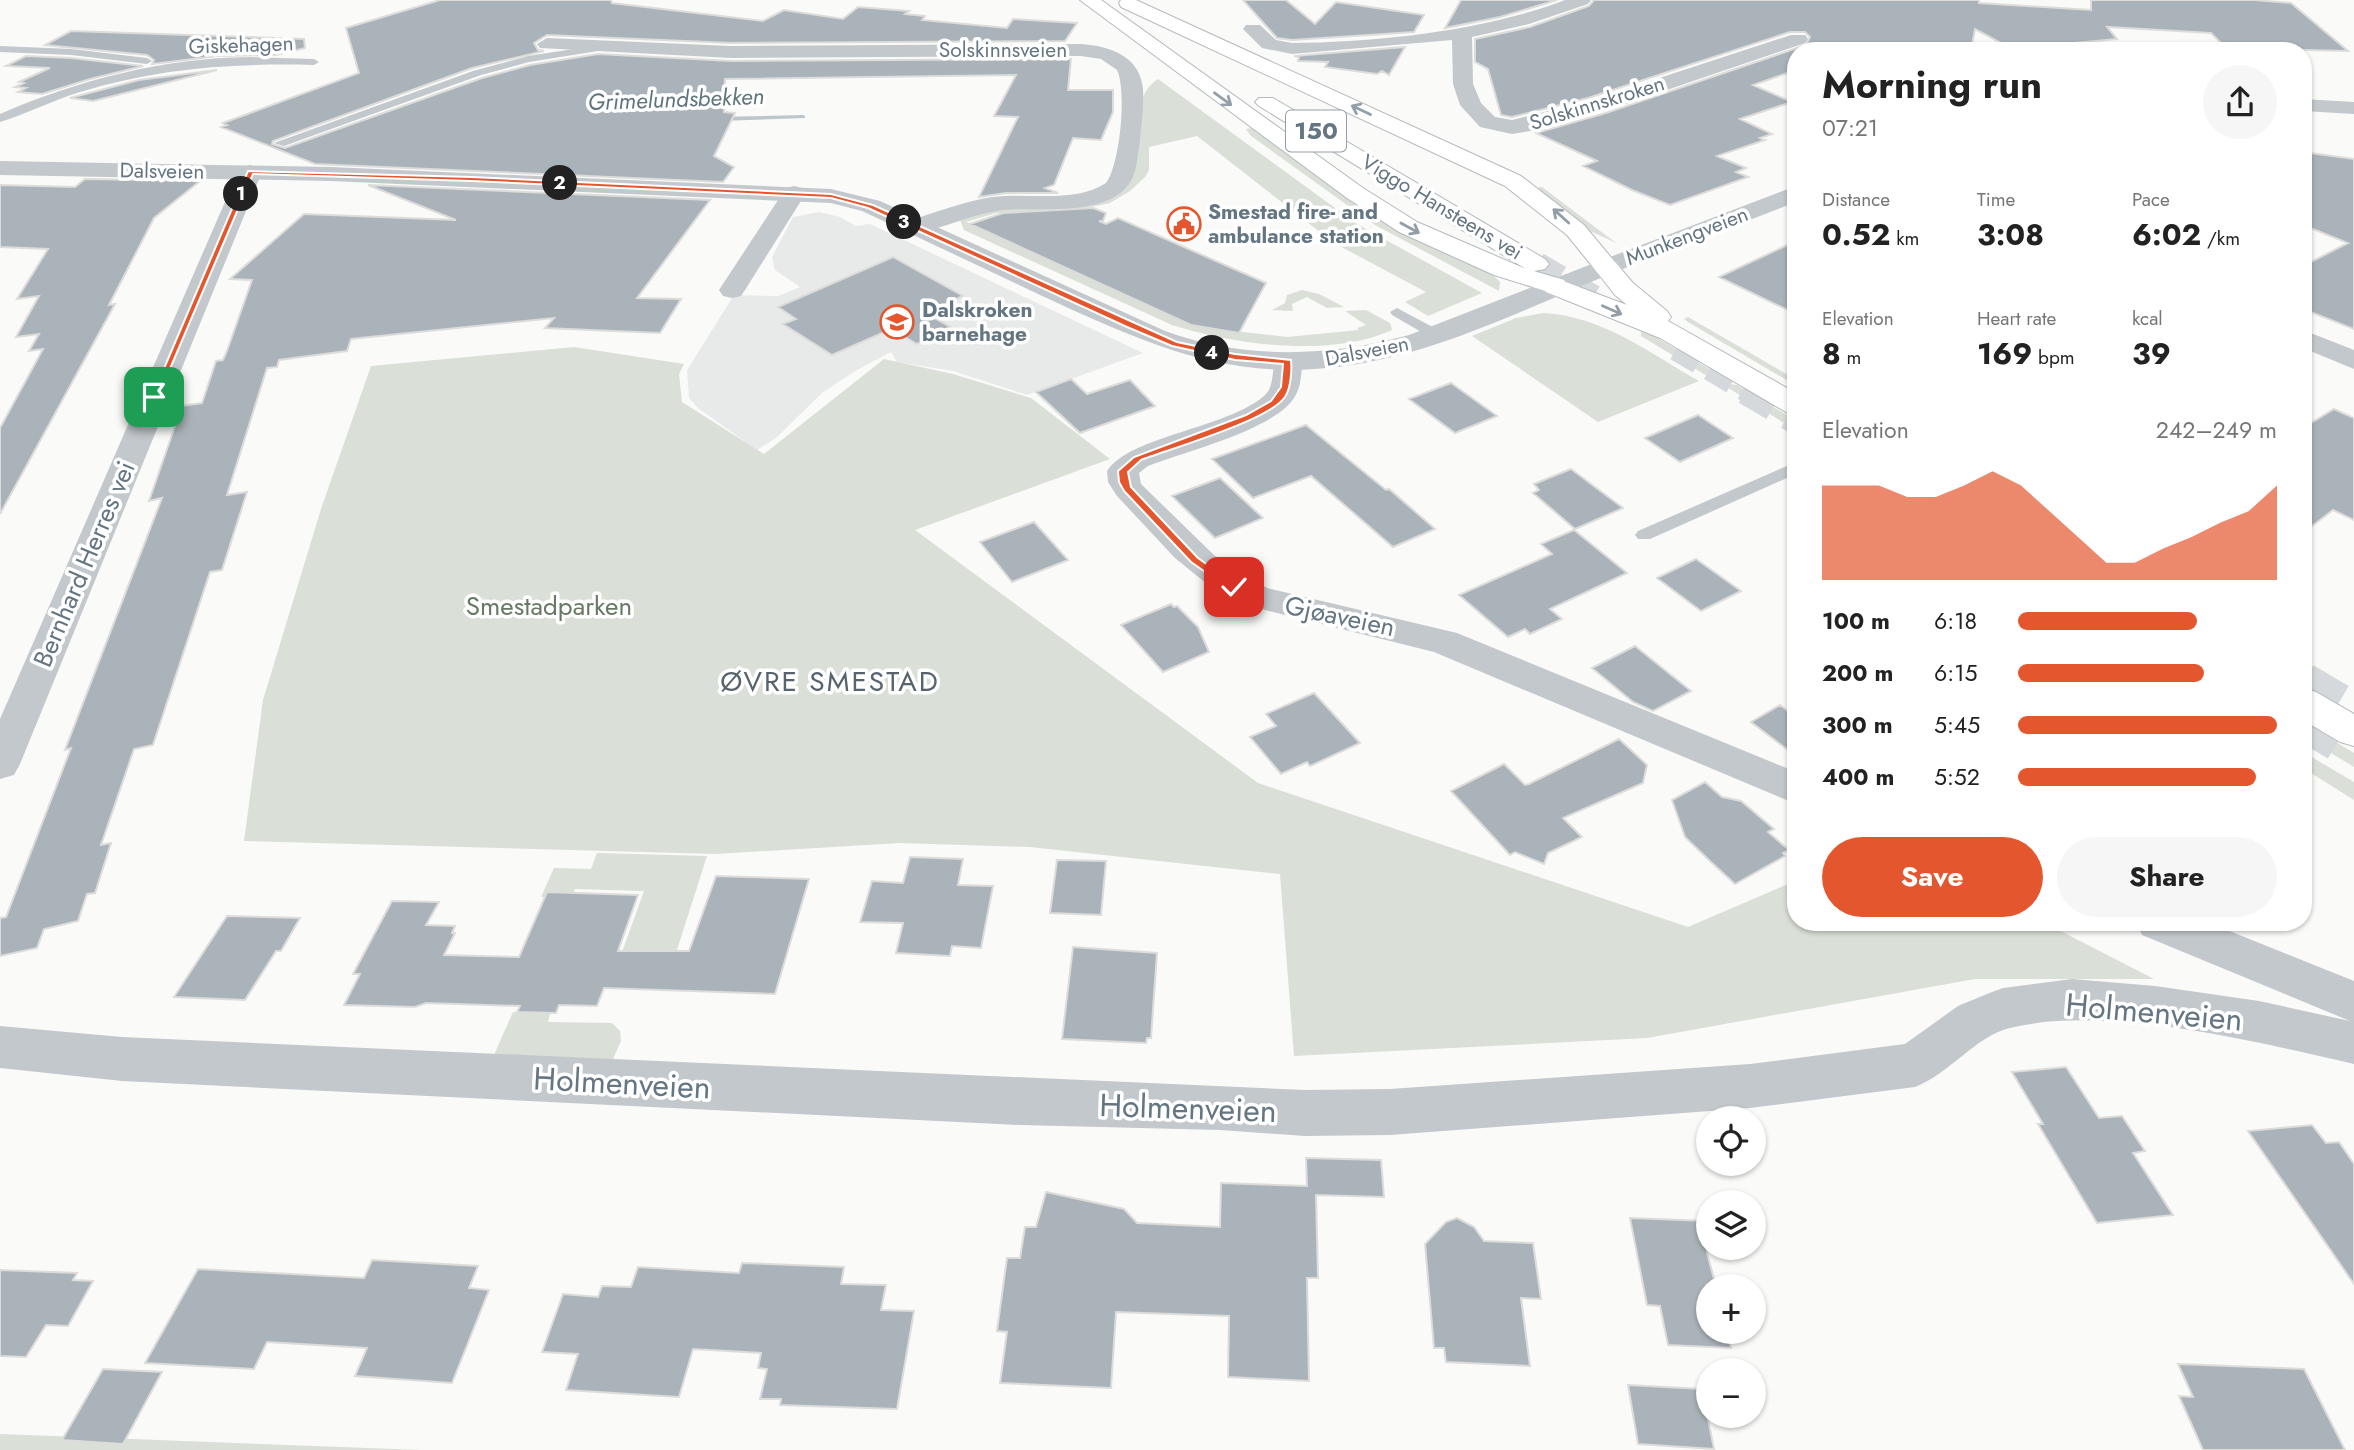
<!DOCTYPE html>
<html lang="en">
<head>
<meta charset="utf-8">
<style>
	body { margin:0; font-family:Jost,sans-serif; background:#f6f6f6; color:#222; height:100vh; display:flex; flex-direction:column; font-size:26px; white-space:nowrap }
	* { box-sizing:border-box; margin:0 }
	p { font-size:23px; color:#767676 }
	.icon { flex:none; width:38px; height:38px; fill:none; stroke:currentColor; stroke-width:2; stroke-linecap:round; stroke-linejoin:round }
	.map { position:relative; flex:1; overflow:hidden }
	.sheet { position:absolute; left:1787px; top:42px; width:525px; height:889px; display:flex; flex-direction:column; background:#fff; border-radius:28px; box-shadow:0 2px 5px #0004 }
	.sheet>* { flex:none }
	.buttons { position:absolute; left:1696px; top:1106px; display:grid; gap:14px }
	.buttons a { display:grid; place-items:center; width:70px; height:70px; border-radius:50%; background:#fff; box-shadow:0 2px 5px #0004; font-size:35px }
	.pin { position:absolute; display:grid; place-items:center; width:60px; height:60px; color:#fff; margin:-30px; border-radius:14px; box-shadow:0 4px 10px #0006 }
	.km { position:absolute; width:35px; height:35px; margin:-18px; border-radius:50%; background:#222; color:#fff; font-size:19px; line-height:35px; text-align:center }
	.round { display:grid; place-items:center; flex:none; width:74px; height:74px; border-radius:37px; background:#f6f6f6 }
	.headline { display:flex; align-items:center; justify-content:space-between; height:119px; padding:0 35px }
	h1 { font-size:38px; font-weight:700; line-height:52px }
	.metrics { display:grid; grid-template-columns:repeat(3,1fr); gap:10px; height:119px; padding:7px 35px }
	.metrics div { display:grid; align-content:center }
	.metrics b { font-size:30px; font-weight:700 }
	.metrics small { font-size:19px; font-weight:400 }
	.metrics p { font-size:19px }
	.chart { height:196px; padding:14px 35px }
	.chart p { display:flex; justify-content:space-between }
	.chart svg { width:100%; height:126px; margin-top:7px; fill:#e4572e; opacity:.7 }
	.button { display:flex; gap:14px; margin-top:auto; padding:14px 35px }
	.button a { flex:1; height:80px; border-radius:42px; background:#e4572e; color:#fff; font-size:28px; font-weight:700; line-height:80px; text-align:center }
	.button a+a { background:#f6f6f6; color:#222 }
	ul { padding:0 35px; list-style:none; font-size:23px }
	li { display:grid; grid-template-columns:112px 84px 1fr; align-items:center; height:52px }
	li i { height:18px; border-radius:9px; background:#e4572e }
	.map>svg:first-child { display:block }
	.built { fill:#e8e9e9 }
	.green { fill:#dadfd7 }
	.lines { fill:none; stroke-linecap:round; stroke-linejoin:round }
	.stream { fill:#bbc7cb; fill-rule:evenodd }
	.building { fill:#aab3b9; stroke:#dcdcda; stroke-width:2 }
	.trunk-tunnel-far2 { stroke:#d5d9db; stroke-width:26; stroke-dasharray:26 13; stroke-linecap:butt }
	.trunk-tunnel-far1 { stroke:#d5d9db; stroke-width:32; stroke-dasharray:32 17; stroke-linecap:butt }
	.trunk-tunnel { stroke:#d5d9db; stroke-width:41; stroke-dasharray:41 21; stroke-linecap:butt }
	.primary-casing { stroke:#b5babe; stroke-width:2 }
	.trunk-casing { stroke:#b4b9bd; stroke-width:2 }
	.service { fill:#c3c8cc; fill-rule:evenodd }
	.minor { fill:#c3c8cc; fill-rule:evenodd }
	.tertiary { fill:#c3c8cc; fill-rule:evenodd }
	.primary { fill:#fff; fill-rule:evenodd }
	.trunk { fill:#fff; fill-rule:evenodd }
	.oneway { stroke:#939fa8 }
	.route { fill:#e4572e; stroke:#fff; stroke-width:2 }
	.labels { text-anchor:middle; stroke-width:7; stroke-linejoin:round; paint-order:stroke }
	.far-street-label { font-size:21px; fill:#657683; stroke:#fff }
	.far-poi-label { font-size:21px; font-weight:bold; fill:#657683; stroke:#fff; text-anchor:start }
	.far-water-label { font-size:23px; font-style:italic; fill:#60757c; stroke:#fff }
	.shield { fill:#fff; stroke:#939fa8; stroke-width:2 }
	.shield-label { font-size:24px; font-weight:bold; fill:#657683 }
	.street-label { font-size:26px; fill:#657683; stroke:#fff }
	.park-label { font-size:26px; fill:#687a64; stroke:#fff }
	.neighbourhood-label { font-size:28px; letter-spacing:2px; fill:#57646e; stroke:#fff }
	.near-street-label { font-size:32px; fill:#657683; stroke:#fff }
</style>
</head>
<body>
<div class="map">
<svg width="2354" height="1450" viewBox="0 0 2354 1450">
	<rect width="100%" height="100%" fill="#fafaf8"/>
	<path class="built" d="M819,212L840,217L856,226L870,224L1143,353L1027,395L953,371L897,362L891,352L855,371L822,393L776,438L757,450L698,408L689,398L687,370L734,295L778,296L800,287L775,270L772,257L793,217Z"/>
	<path class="green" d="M1158,79L1357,224L1482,293L1428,316L1405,302L1426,292L1334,243L1197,136L1149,147V170L1146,176L1130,191L1110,203L1066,212L996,213L966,222L1145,304L1215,329L1287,337L1359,330L1357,328L1366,325L1345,311L1366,310L1390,323L1392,330C1330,358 1235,345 1172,325L964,230L960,220L995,210L1115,195C1159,171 1117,106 1158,79Z
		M1251,128L1397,230L1494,276L1500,282L1499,291L1375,225L1251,136L1246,129Z
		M1539,187H1542L1616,243L1588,230L1540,193Z
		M1302,290L1319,294L1344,307L1327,308L1307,297L1292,304L1293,311L1272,310L1285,303L1287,295Z
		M1543,313C1602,316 1648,352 1699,381L1598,422L1472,336L1516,318Z
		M1688,317L1795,379V385L1688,322L1684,319Z
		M1641,332L1649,333L1725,378L1721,381L1712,379L1641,336Z
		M574,347L684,364L679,374L682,402L764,454L884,359L953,374L1031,398L1110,459L915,530L1258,783L1688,927L1795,881L1796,922H2043L2154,979H1975L1647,1038L1294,1056L1280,874L1030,847L900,843L715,854L244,841L263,700L321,509L371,366Z
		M1730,384L1737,385L1795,420V430L1730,389L1727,387Z
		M2303,722L2354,753V767L2303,736Z
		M2303,752L2354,782V800L2303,768Z
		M597,853L707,856L675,956L621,955L644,891L575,889L571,898L541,897L554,868L591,869Z
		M513,1012L550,1013L548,1022L612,1023L620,1031L621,1041L613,1059L490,1064Z
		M0,1434L421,1450H0Z"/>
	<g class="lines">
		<path class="stream" d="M803,115L805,116V118L718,121L715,119L718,117Z"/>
	</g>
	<path class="building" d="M440,0H611L612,3L763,21L784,10L843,19L858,7L909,11L905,14L925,16L922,20L1007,28L1013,19L1077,23L1065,41L731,43L547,35L534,43L538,50L544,51L472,68L273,141L272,144L285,148L482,78L530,65L598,54L731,61L1071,59L1068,90H1113V112L1101,140L1073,138L1054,185L1045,188L1058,193H1006L979,197L1018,117L994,116L1016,75L725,79L724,112L735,113L714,156L734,167L723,182L315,164L221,127L227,125L223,123L359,73L346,28Z
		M1243,0H1286L1315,24L1336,2L1424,15L1414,32L1292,40L1277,38Z
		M1461,0H1557L1500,17L1445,28Z
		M1594,0H1979V3L2091,10V0H2254L2291,3L2348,51L2226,48L2211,33L2107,27L2117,39L2012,49L1975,29L1971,51H1796V70L1753,85L1792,102L1740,119L1772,134L1760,138L1765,140L1717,156L1746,168L1736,172L1748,177L1670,205L1632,190L1583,166L1597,161L1536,133L1606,113L1806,45L1810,37L1805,32H1790L1588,98L1512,117L1501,115L1488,69L1475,62V39L1530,27L1589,6Z
		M71,31L304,39L305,48L276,55L218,56L152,64L154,60L147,55L45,45Z
		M1405,47L1389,75L1382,71L1377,74L1325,67L1328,62L1298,61L1299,57L1294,56Z
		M26,56L71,58L143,66L90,79L42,94L18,92L26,88L15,87L24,83L19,82L50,68L6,66Z
		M217,70L93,101L70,98L139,80Z
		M2303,152L2354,159V329L2303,309V266L2348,243L2303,225Z
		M85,179L200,181L154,218L109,305L115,304L0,514V428L43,349L29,351L39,334L16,337L39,296L17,299L48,249L0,247V185L75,187Z
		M368,185L710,200L637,298L681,299L660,333L545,328L554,318L351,339L347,351L279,360L277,367L267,368L227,495L247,492L222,570L210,572L153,745L134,749L101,845L111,843L95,893L87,894L78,921L44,929L37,948L0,956V918L6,917L71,748L65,750L162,498L149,501L182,406L202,403L216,361L223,360L227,351L252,280L230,279L304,214L456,220Z
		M1093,208L1106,213L1103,221H1099L1106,224L1118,218L1266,283L1239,333L1191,325L970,224L1003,213Z
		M1796,241V314L1719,277Z
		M893,257L963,296L926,313L952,328L917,344L891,329L832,355L783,324L796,319L778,307Z
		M1071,379L1087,394L1130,380L1155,406L1080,433L1036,392Z
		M1451,383L1497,416L1455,433L1409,399Z
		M2334,409L2354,418V520L2333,510L2303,533V428Z
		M1698,415L1733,438L1680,462L1645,438Z
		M1306,425L1386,490L1389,489L1435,529L1393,547L1311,476L1253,498L1212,459Z
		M1571,469L1623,508L1575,529L1533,493L1539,490L1534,484Z
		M1220,478L1263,518L1215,538L1172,496Z
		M1034,522L1068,560L1012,582L980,542Z
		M1574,530L1627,573L1550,609L1562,619L1530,634L1525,629L1508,637L1459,595L1552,554L1541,544Z
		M1696,559L1741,591L1701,611L1657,578Z
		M1171,604L1174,607L1177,606L1198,627L1209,652L1163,672L1121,625Z
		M1635,646L1691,691L1653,711L1633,702L1592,668Z
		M1314,693L1360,743L1310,766L1307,762L1281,774L1250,737L1276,726L1266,714Z
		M1780,705L1796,717V756L1751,722Z
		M1619,739L1647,765L1643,783L1563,818L1582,837L1548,853L1544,864L1515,852L1510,855L1451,791L1504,764L1525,785L1529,784Z
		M1705,782L1722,797L1741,801L1774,829L1768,832L1789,850L1783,853L1785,856L1735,884L1711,862L1685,837L1672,800Z
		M910,857L963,859L958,885L993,886L981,948L952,946L950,956L896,953L903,923L860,922L872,881L903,883Z
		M1057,860L1106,861L1101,915L1050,913Z
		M716,876L809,879L775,994L604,988L597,1006L559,1005L556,1013L517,1012L520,1006L426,1003L415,1007L344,1005L360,974H353L392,901L439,902L426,925L455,926L452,933H455L444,955L519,957L547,892L638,895L618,951H689Z
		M227,916L300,918L281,951H276L245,1000L174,997Z
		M1073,947L1157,953L1151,1038H1147L1146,1043L1062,1039Z
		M2066,1067L2099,1118L2122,1116L2145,1151L2133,1153L2173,1215L2097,1223L2038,1124H2043L2012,1072Z
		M2312,1125L2326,1143L2339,1142L2354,1164V1284L2248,1131Z
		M1306,1158L1381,1160L1384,1197L1316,1195L1318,1278H1307L1309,1381L1228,1377L1229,1316L1116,1312L1111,1388L1000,1383L1007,1332L997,1331L1007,1258H1020L1025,1227H1036L1046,1192L1124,1209L1137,1223L1220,1227L1221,1183L1307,1186Z
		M1457,1218L1474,1227L1484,1241L1533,1243L1541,1299L1521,1298L1530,1366L1446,1362L1444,1348H1434L1425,1244L1446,1222Z
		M1630,1218L1708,1221L1707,1253L1716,1286H1708V1332H1727L1731,1348L1668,1345L1660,1306L1647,1305Z
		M372,1260L478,1266L469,1288L489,1290L452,1383L355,1376L367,1348L267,1342L254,1369L145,1363L198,1269L364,1278Z
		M742,1263L844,1267L841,1284L886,1285L881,1310L914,1311L897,1409L780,1405L781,1399H760L767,1369L758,1368L761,1353L693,1349L679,1397L566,1390L578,1354L542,1352L563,1294L598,1297L602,1286L631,1287L638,1267L739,1273Z
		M0,1270L77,1273L73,1280L93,1281L68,1326L46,1325L26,1357L0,1356Z
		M2178,1364L2304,1369L2345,1450H2203L2179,1396L2193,1397Z
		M103,1369L162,1372L123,1444L62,1440Z
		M1628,1385L1702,1389L1714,1449L1638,1444Z"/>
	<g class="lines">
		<path class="trunk-tunnel-far2" d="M1537,265L1602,303
			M1677,348L1750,391"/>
		<path class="trunk-tunnel-far1" d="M1747,389L1796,418"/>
		<path class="trunk-tunnel" d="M2303,683L2354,713
			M2303,720L2354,750"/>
		<defs>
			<path id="primary" d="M1606,259L1615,262L1633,283L1667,311L1671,317L1668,321L1796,393V415L1786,412L1660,338L1546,292L1542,286L1546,280L1555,278L1627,305L1615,295L1593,267L1597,262Z
				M2303,688L2316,692L2354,714V746L2340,742L2303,720Z"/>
			<path id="trunk" d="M1080,0H1101L1363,188L1417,222L1526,269L1259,106L1255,102L1259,98H1273L1545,259L1549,264L1545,269L1534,271L1564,280L1568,286L1564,292L1555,294L1494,275L1399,232L1347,198Z
				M1121,0H1136L1521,176L1584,225L1619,267L1615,272L1606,275L1597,272L1567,235L1505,186L1121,7L1119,3Z"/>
		</defs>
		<use href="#primary" class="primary-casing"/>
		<use href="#trunk" class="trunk-casing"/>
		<path class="service" d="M600,45L604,46V50L529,62L481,75L284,146L274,143L473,71L528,56Z
			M0,46L71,49L147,58L152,61L147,64L71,55L0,52Z
			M250,57L314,59L319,62L314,65C234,63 158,68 80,92C53,100 27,114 0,122V114C78,80 164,58 250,57Z
			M1397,308L1440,331L1443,334L1435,339L1430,337L1392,315L1390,312Z
			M1796,462V474L1650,539H1638L1635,535L1638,531Z"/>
		<path class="minor" d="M1565,0H1591L1588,4L1529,24L1472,37L1473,84L1481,103L1495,117L1512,120L1589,101L1791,35H1805L1808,39L1805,43L1605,111L1537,130L1512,134L1480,127L1460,105L1453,84L1452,40L1292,54L1262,48L1243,29L1246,25H1260L1276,40L1292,43C1379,42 1484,31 1565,0Z
			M547,38L731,46L1081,44C1110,46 1140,56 1143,89C1144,109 1141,129 1139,148C1137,158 1137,169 1132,179C1112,218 1040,207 1003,210C972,214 946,227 916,234L907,232L904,227L907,222C935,212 963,202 992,197C1028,192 1074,204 1106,183C1120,165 1127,91 1117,70L1101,59L1081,56L731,58L540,48L537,44Z
			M2303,99L2354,102V114L2303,111Z
			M250,165L258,167L262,172L20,764L14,775L0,779V719L238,172L242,167Z
			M794,186L802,188L806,193L745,290L741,296L732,298L723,296L719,290L786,188Z
			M1796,186V202L1615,272L1606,275L1597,272L1593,267L1597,262Z
			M2303,330L2354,350V369L2303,348Z
			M1288,353L1298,356C1303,363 1302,368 1301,376C1300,390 1294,401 1284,409C1252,435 1187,451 1148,466L1139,473L1141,484L1215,556L1267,588L1457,633L1796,772V804L1434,652L1245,605L1207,584L1175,558L1117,496L1108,482L1107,471C1132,435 1225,429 1264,396C1276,386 1270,368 1278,356Z
			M2136,922H2207L2354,981V1064C2257,1042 2106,1004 2010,1028C1976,1036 1949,1074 1915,1087L1750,1108L1390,1135L1305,1136L1220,1130L1020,1125L122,1081L0,1068V1026L122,1037L1305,1090L1390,1089L1750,1064L1905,1044L1958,1006L1987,994L2003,988L2072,979L2155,986L2259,1001L2350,1021L2142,935Z"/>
		<path class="tertiary" d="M0,161L331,167L831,189L880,201L1165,331C1245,360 1328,357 1409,335L1597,262L1606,259L1615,262L1619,267L1615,272C1544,301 1466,339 1392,357C1250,391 1166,353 1040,295C981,267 922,239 862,211L831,203L331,181L0,175Z"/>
		<use href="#primary" class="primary"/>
		<use href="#trunk" class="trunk"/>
	</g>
	<defs><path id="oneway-shaft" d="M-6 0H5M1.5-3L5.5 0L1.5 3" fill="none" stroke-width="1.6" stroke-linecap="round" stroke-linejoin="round" transform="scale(1.75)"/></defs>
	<g class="oneway">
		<use href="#oneway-shaft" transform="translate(1223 99) rotate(36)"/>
		<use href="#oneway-shaft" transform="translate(1361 110) rotate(-155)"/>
		<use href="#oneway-shaft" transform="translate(1561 216) rotate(-138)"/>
		<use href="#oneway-shaft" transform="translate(1410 228) rotate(29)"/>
		<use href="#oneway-shaft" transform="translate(1612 310) rotate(24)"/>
	</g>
	<path class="route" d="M248,171L471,177L831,194L873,205L1177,342L1235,354L1291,360C1292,370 1291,388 1285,397C1270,420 1170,449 1141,460L1128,472L1131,487L1181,540L1198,558L1239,587L1231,590L1191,562L1124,491L1119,482L1118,471L1134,457L1246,415L1271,401L1281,387L1283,364L1235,360L1172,346L1127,327L868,208L831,198L471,181L253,174L158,397L151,399Z"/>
	<defs>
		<symbol id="civic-ring" viewBox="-11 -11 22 22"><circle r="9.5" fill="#fff" stroke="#e4572e" stroke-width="1.5"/><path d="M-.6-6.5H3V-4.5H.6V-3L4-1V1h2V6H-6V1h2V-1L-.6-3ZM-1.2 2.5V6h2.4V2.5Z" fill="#e4572e"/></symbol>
		<symbol id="school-ring" viewBox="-11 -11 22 22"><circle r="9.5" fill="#fff" stroke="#e4572e" stroke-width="1.5"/><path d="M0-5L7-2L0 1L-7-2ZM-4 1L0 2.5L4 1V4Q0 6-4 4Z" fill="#e4572e"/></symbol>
	</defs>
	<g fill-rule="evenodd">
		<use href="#civic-ring" x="1165" y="205" width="38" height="38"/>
		<use href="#school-ring" x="878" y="303" width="38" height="38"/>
	</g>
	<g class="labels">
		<g class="far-street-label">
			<text transform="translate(241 45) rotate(-2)" y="7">Giskehagen</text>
			<text x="1003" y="57">Solskinnsveien</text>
			<text transform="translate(1597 103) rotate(-17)" y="7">Solskinnskroken</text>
			<text transform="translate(162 171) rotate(1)" y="7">Dalsveien</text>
			<text transform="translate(1442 207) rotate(31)" y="7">Viggo Hansteens vei</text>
			<text transform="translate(1687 236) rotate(-21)" y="7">Munkengveien</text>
			<text transform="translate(1367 351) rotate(-11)" y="7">Dalsveien</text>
		</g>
		<g class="far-poi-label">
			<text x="1208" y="219">Smestad fire- and<tspan x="1208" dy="24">ambulance station</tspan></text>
			<text x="922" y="317">Dalskroken<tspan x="922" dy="24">barnehage</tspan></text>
		</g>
		<g class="far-water-label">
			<text transform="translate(676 99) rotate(-2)" y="8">Grimelundsbekken</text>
		</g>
		<rect class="shield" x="1286" y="110.5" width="60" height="41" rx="5"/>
		<g class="shield-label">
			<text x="1316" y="139">150</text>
		</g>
		<g class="street-label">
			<text transform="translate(84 564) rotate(-67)" y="9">Bernhard Herres vei</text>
			<text transform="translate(1340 616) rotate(12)" y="9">Gjøaveien</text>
		</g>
		<g class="park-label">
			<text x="549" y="615">Smestadparken</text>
		</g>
		<g class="neighbourhood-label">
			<text x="830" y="691">ØVRE SMESTAD</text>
		</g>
		<g class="near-street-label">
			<text transform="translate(2154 1012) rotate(5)" y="11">Holmenveien</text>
			<text transform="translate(622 1083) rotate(3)" y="11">Holmenveien</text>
			<text transform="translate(1188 1108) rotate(2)" y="11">Holmenveien</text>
		</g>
	</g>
</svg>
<div class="buttons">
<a><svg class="icon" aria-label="locate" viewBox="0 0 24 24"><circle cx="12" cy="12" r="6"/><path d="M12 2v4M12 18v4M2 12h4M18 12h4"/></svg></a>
<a><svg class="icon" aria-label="layers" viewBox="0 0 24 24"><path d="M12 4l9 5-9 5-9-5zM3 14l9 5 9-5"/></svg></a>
<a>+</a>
<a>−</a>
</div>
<div class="pin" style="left:154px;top:397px;background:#1e9e55"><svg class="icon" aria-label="arrive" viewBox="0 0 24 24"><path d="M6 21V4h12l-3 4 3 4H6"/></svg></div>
<div class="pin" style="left:1234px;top:587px;background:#d93025"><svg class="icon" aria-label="check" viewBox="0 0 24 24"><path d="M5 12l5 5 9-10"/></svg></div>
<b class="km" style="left:241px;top:194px">1</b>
<b class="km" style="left:560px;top:183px">2</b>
<b class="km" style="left:904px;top:222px">3</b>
<b class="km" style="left:1212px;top:353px">4</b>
<section class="sheet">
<div class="headline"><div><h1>Morning run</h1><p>07:21</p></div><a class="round"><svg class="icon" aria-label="share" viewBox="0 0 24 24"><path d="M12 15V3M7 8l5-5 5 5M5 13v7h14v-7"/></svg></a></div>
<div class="metrics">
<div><p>Distance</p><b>0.52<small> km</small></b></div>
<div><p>Time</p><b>3:08</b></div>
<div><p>Pace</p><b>6:02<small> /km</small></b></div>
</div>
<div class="metrics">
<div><p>Elevation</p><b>8<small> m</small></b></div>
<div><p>Heart rate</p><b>169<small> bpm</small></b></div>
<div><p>kcal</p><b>39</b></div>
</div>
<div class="chart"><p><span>Elevation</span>242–249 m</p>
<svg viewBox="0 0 160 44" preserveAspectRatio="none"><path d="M0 44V11L10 11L20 11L30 15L40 15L50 11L60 6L70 11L80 20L90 29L100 38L110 38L120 33L130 29L140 24L150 20L160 11V44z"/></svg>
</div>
<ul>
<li><b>100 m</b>6:18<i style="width:69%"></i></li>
<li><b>200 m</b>6:15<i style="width:72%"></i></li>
<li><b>300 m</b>5:45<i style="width:100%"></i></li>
<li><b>400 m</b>5:52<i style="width:92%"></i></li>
</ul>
<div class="button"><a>Save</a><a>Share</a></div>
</section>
</div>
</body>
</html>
